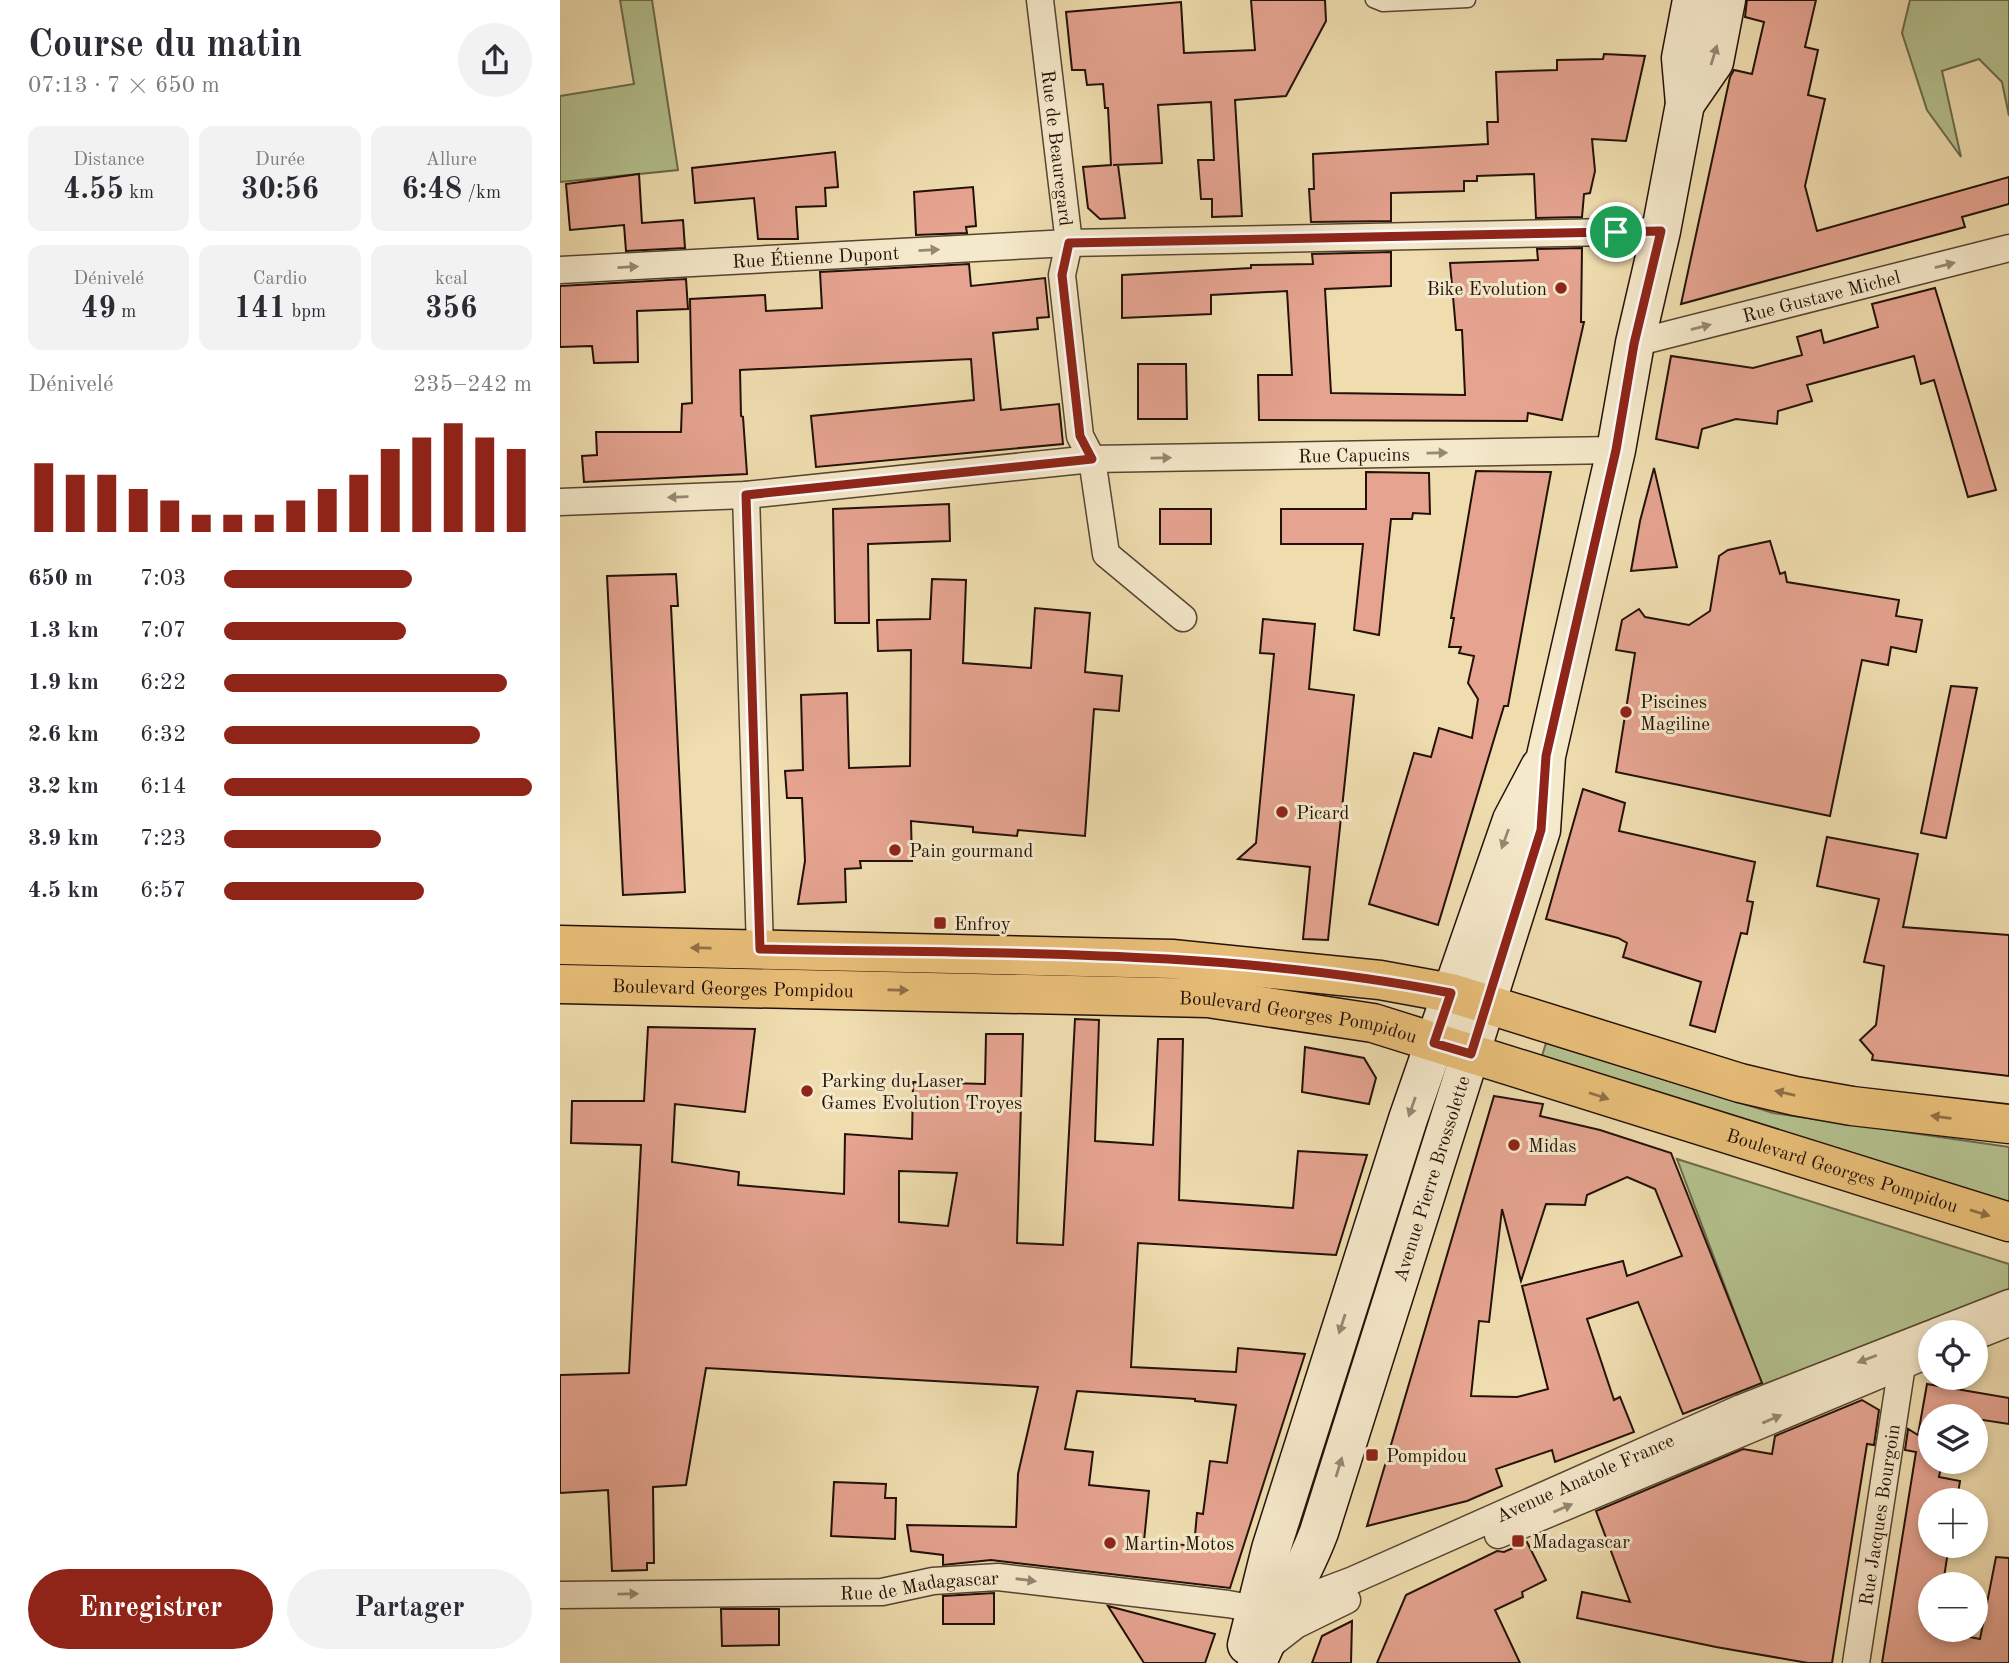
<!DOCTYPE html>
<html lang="fr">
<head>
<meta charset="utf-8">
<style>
	body { margin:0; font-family:"Old Standard TT",serif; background:#f2f2f3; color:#2b2b33; height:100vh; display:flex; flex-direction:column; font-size:26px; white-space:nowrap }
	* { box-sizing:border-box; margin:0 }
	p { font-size:23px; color:#7c7c81 }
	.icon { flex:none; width:38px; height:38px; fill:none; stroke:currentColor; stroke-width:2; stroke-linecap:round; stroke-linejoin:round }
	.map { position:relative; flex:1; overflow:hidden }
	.details { display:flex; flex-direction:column; background:#fff; width:560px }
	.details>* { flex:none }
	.tools { position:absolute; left:1358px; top:1320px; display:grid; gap:14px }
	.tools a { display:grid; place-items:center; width:70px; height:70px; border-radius:50%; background:#fff; box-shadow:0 4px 10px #0003; font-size:35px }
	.pin { position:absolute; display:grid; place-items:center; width:60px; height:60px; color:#fff; margin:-30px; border:4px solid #fff; border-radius:50%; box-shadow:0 2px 7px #0007 }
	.round { display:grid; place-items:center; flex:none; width:74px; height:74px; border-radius:37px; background:#f2f2f3 }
	.headline { display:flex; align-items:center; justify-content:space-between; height:119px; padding:0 28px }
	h1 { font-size:38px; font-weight:600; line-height:52px }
	.figures { display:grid; grid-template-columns:repeat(3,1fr); gap:10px; height:119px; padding:7px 28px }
	.figures div { display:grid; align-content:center; border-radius:14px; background:#f2f2f3; text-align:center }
	.figures b { font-size:30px; font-weight:600 }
	.figures small { font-size:19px; font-weight:400 }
	.figures p { font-size:19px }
	.chart { height:196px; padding:14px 28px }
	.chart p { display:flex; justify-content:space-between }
	.chart svg { width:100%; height:126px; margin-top:7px; stroke:#8f2418; stroke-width:6 }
	.primary-button { display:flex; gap:14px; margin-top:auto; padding:14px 28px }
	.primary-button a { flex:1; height:80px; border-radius:42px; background:#8f2418; color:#fff; font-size:28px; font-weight:600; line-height:80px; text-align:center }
	.primary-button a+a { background:#f2f2f3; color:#2b2b33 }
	ul { padding:0 28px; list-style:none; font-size:23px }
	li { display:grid; grid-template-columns:112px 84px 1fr; align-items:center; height:52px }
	li i { height:18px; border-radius:9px; background:#8f2418 }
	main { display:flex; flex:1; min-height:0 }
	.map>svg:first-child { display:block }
	.green { fill:#b4c28f; stroke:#6c6a4c; stroke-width:2 }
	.building { fill:#e5a390; stroke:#231108; stroke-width:2; fill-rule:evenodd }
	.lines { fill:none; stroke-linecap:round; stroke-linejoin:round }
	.lane-casing { stroke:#564432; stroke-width:17 }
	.street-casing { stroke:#564432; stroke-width:29 }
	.secondary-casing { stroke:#231108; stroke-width:41 }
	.primary-casing { stroke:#231108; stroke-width:41 }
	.lane { stroke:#f5e9cb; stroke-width:14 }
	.street { stroke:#f5e9cb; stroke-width:26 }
	.secondary { stroke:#f5e9cb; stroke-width:38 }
	.primary { stroke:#e8be78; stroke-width:38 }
	.oneway { fill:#968873 }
	.oneway2 { fill:#8f7046 }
	.route-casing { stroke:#fff; stroke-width:14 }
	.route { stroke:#8f2418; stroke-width:9 }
	.poi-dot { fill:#8f2418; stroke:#f5e9cb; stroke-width:2.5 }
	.labels { text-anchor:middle; stroke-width:6; stroke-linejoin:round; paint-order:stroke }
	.street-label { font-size:19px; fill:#231108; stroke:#f5e9cb }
	.poi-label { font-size:19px; fill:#231108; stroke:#f5e9cb; text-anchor:start }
</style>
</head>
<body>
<main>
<section class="details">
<div class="headline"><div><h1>Course du matin</h1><p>07:13 · 7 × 650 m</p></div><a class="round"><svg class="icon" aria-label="share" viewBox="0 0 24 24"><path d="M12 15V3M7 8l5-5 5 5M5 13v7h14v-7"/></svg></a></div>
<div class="figures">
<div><p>Distance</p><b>4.55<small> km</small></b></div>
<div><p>Durée</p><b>30:56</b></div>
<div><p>Allure</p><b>6:48<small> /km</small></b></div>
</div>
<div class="figures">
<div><p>Dénivelé</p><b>49<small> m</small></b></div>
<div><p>Cardio</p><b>141<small> bpm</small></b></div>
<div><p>kcal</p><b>356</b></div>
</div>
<div class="chart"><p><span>Dénivelé</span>235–242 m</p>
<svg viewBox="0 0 160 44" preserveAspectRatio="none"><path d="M5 44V20M15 44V24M25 44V24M35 44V29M45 44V33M55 44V38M65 44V38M75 44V38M85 44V33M95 44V29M105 44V24M115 44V15M125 44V11M135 44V6M145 44V11M155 44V15"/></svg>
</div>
<ul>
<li><b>650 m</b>7:03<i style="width:61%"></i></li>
<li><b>1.3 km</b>7:07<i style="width:59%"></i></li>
<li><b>1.9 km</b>6:22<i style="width:92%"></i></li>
<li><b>2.6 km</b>6:32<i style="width:83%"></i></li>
<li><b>3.2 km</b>6:14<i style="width:100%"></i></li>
<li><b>3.9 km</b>7:23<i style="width:51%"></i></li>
<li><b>4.5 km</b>6:57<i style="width:65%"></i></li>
</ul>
<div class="primary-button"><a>Enregistrer</a><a>Partager</a></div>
</section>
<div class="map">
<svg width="1449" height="1663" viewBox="0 0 1449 1663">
	<rect width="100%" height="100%" fill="#efddaf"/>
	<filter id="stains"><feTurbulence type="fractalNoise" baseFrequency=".00286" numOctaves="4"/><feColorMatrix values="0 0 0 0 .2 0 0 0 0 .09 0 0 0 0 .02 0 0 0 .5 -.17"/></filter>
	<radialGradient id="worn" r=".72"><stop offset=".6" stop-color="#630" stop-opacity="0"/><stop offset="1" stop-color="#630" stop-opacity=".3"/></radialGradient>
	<path class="green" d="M60,0H92L118,170L0,182V96L74,84Z
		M1350,0H1449V116L1442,82L1419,59L1382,71L1401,157L1367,110L1342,33Z
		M986,1043L1213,1113L1449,1147V1206L981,1059Z
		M1117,1159L1449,1264V1289L1202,1385Z"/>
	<path class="building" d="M691,0H765L766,21L726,96L675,100L682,216L652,217V199H641L638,160H654L651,102L598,105L602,163L553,165H558L565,218L540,219L528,208L523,167L551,165L548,108H545L543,84L527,85L525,70H512L506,12L621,2L624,53L695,50Z
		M1187,0H1256L1245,47L1258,50L1248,95L1265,99L1245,186L1257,231L1449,177V204L1402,217L1405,227L1121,304L1170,77L1174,70L1192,74L1204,22L1185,17Z
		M1044,54L1085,56L1066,141L1032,139L1035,171L1030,193L1024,194L1022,217L976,218L974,174L917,176V181H904V191L831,193V221L751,222L749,189H754L753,154L928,144L927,122H938L936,72L997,70V60L1043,59Z
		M275,152L278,187L265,188L266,206L236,207L238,239H198L194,198L135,203L132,168Z
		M79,174L82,223L123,220L125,248L66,251L64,225L10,230L6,184Z
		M413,187L416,226L406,227L407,233L356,235L354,192Z
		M1022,248L1021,322H1024L1002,420L968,413L967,421L699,420L698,375H732L727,291L651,295V314L562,318V275L691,268V265L753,264L752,254L831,252V286L765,289L771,393L905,395L902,330H896L890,263L978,260L977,249Z
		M409,264L411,286L485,278L489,317L477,318L478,329L433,333L441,410L499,404L503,444L256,467L251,416L414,400L411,359L180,370L181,416L183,417L187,474L24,482L22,456L37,455L36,432H121L122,404L132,403L130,299L205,295L206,311L262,308L260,272Z
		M126,279L128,309L77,311L78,362L34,363L32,346L0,347V286Z
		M1375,288L1436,490L1408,497L1374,380L1361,384L1354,356L1247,385L1252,401L1218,411L1217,424L1176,419L1142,429L1138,448L1096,439L1111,356L1193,368L1242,355L1237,337L1261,330L1264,343L1318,327L1312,304Z
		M578,364H626L627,419H578Z
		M1094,468L1117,567L1071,571L1080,521Z
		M916,471L991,472L948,706H944L878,925L809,904L854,753L871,757L879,728L912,738L918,699L908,683L914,656L899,653L901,647H889L894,618H891Z
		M806,472L869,473L870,514L853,513L852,519H831L819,635L794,630L803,544H721V509H806Z
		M389,504L390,541L308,544L309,623H275L273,509Z
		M600,509H651V544H600Z
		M1210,541L1220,574L1225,572L1227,582L1339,600L1336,616L1362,620L1356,652L1331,647L1328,665L1302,660L1270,816L1056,772L1075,653L1056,650L1062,620L1079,609L1085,617L1129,625L1150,611L1159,556L1168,550Z
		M116,574L118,606H111L125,892L63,895L47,576Z
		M372,579L406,580L403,663L471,668L475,608L530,613L525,672L562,676L559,711L534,709L525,836L458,830L457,836L413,832V827L351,821L352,861H300L301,868L285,869L286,902L238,904L245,861L242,798H227L225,771L243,770L241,695L287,693L289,768L350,766L351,650L318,651L317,620L370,619Z
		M703,619L755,624L749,689L794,695L768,940L743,939L750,867L678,859L696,843L714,654L700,653Z
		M1391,686L1417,688L1386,838L1361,833Z
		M1023,789L1065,803L1059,831L1195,862L1187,901L1193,902L1187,934L1181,933L1155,1032L1130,1025L1141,982L1063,957L1067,943L1058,938L986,919Z
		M1267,837L1358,854L1343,927L1449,935V1076L1312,1060L1313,1055L1300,1040L1316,1025L1324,966L1304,962L1319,899L1257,886Z
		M515,1019L539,1020L535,1141L593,1145L598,1039H623L619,1200L733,1208L738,1151L807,1155L776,1255L578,1243L571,1367L676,1372L678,1348L745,1354L670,1588L431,1560L383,1565V1555L351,1551L347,1525L456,1527L458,1474L478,1387L146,1368L126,1485L93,1487L94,1563H87V1570L52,1571L48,1490L0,1493V1375L69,1373L81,1145L11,1143L12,1101H84L88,1027L195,1029L185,1112L115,1104L112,1162L179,1172L178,1185L284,1194L285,1134L352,1139L353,1082L425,1084L426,1034H463L457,1243L503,1245ZM339,1171L397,1173L388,1226L339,1222ZM517,1391L635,1399V1401L676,1405L667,1463L650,1461L643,1514L637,1513L634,1546L584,1541L589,1491L529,1485L533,1452L505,1449Z
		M745,1047L804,1058L816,1078L809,1104L742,1092Z
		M934,1096L983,1104L980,1116L1040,1130L1111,1153L1202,1383L1123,1414L1078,1302L1027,1319L1054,1400L1060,1397L1074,1432L995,1462L992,1450L936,1469L942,1486L907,1501L807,1526ZM1067,1177L1095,1189L1122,1256L1067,1276L1063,1261L962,1286L988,1389L957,1397L911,1396L919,1321L929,1322L942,1209L961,1281L986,1204L1025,1205L1027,1195Z
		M1367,1384L1449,1398V1424L1416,1419V1416H1370V1461H1382L1379,1477L1400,1481L1397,1500H1370V1545H1389L1383,1584H1370V1629L1420,1639L1436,1557L1449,1558V1663H1322L1356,1452L1345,1450L1348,1429L1358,1435Z
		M1302,1400L1319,1410L1314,1445L1307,1444L1272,1663H1248L1156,1647L1017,1618L1022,1592L1070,1602L1036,1511L1183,1449L1212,1454L1215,1436Z
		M274,1482L326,1484L325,1498H336L335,1539L271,1536Z
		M967,1542L986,1580L962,1592L963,1597L935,1610L960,1663H817L846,1595L937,1551L944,1552Z
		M434,1593V1624H383V1596Z
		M548,1606L655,1634L645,1663H584Z
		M161,1609H219V1645L162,1646Z
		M792,1621L791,1663H752L762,1636Z"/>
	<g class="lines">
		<defs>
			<path id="lane" d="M813,0L823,4L908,0"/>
			<g id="street">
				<path id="s1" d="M480,0L509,243L502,275L520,436L532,459L546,554L623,618"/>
				<path id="s2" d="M0,270L509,243L1101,231"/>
				<path id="s3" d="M1075,343L1449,248"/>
				<path d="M186,495L200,949"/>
				<path id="s4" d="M0,502L186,495L532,459L1056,450"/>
				<path d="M1375,1332L1449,1303"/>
				<path d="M1416,1336L1449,1323"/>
				<path d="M938,1535L1370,1354"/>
				<path id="s5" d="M0,1595L322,1592L373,1581L438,1577L668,1604L712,1612"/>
				<path id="s6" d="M720,1613L740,1600L793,1580L1181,1408L1370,1334"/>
				<path d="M709,1646L736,1625L787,1600"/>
				<path id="s7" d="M1296,1663L1342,1365"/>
			</g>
			<g id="secondary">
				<path d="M1125,104L1154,62L1166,0"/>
				<path d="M687,1645L711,1549L848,1119L952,820L980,767"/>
				<path id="s8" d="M697,1663C715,1618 742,1578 759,1532L981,830L986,756L1056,450L1075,343L1101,231L1125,104L1121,58L1132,0"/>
			</g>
			<g id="primary">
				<path d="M0,945L612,959L820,980L891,993L1180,1083L1235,1096L1292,1106L1449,1124"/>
				<path id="s9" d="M0,984L648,998L813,1023L1449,1222"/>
			</g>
		</defs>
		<use href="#lane" class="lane-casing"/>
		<use href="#street" class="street-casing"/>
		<use href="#secondary" class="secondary-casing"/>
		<use href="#primary" class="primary-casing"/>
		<use href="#lane" class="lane"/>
		<use href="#street" class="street"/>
		<use href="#secondary" class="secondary"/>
		<use href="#primary" class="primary"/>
	</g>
	<defs><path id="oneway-solid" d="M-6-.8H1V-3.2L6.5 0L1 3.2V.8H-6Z" transform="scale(1.75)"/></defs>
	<g class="oneway">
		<use href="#oneway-solid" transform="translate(1154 55) rotate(-73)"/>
		<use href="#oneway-solid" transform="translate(369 250) rotate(-3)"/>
		<use href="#oneway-solid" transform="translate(1385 265) rotate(-14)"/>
		<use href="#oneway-solid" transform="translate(68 267) rotate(-3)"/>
		<use href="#oneway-solid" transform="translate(1141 327) rotate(-14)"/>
		<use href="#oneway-solid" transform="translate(877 453) rotate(-1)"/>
		<use href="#oneway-solid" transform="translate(601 458) rotate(-1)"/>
		<use href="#oneway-solid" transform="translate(118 497) rotate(178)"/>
		<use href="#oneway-solid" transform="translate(945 839) rotate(110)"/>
		<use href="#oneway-solid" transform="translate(852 1107) rotate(109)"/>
		<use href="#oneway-solid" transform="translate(782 1324) rotate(108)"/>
		<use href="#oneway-solid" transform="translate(1307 1359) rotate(159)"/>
		<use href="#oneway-solid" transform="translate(1212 1419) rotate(-23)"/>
		<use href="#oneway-solid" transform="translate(779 1467) rotate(-73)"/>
		<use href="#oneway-solid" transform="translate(1003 1508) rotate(-23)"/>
		<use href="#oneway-solid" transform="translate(466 1580) rotate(7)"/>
		<use href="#oneway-solid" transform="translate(68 1594) rotate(-1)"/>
	</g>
	<g class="oneway2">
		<use href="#oneway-solid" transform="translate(141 948) rotate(-179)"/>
		<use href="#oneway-solid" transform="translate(338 990) rotate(1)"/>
		<use href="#oneway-solid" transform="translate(1225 1093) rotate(-167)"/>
		<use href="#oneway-solid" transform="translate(1039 1096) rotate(18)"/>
		<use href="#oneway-solid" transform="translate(1381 1117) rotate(-173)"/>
		<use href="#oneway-solid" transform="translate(1420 1213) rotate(17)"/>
	</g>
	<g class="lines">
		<defs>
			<path id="route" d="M1101,231L1074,344L1056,450L986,756L981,830L911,1054L874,1043L891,993C664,948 431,954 200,949L186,495L532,459L520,436L502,275L509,243Z"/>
		</defs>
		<use href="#route" class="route-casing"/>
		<use href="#route" class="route"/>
	</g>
	<g class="poi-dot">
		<circle cx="1001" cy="288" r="7"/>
		<circle cx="1066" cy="712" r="7"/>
		<circle cx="722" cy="812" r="7"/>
		<circle cx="335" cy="850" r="7"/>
		<rect x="373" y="916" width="14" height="14" rx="3.5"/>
		<circle cx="247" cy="1091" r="7"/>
		<circle cx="954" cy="1145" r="7"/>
		<rect x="805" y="1448" width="14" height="14" rx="3.5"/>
		<rect x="951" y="1534" width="14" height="14" rx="3.5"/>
		<circle cx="550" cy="1543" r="7"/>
	</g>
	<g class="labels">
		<g class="street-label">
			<text dy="7" stroke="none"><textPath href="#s1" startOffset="149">Rue de Beauregard</textPath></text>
			<text dy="7" stroke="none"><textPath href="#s2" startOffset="256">Rue Étienne Dupont</textPath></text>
			<text dy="7" stroke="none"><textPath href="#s3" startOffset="192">Rue Gustave Michel</textPath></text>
			<text dy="7" stroke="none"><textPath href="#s4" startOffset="796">Rue Capucins</textPath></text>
			<text dy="7" stroke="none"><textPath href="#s9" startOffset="173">Boulevard Georges Pompidou</textPath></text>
			<text dy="7" stroke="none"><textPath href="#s9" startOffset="740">Boulevard Georges Pompidou</textPath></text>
			<text dy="7" stroke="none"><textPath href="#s9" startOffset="1307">Boulevard Georges Pompidou</textPath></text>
			<text dy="7" stroke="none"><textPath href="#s8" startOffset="516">Avenue Pierre Brossolette</textPath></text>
			<text dy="7" stroke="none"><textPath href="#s6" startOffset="334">Avenue Anatole France</textPath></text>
			<text dy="7" stroke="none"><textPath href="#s7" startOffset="150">Rue Jacques Bourgoin</textPath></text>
			<text dy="7" stroke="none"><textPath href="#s5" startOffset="360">Rue de Madagascar</textPath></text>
		</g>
		<g class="poi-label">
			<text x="987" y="295" text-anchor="end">Bike Evolution</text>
			<text x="1080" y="708">Piscines<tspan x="1080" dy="22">Magiline</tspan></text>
			<text x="736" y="819">Picard</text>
			<text x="349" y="857">Pain gourmand</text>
			<text x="394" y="930">Enfroy</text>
			<text x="261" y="1087">Parking du Laser<tspan x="261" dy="22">Games Evolution Troyes</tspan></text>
			<text x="968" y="1152">Midas</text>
			<text x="826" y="1462">Pompidou</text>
			<text x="972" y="1548">Madagascar</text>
			<text x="564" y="1550">Martin Motos</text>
		</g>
	</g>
	<rect width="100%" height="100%" filter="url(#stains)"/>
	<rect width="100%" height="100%" fill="url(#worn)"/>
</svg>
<div class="tools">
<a><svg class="icon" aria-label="locate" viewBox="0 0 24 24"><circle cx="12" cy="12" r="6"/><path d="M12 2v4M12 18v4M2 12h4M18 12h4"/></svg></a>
<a><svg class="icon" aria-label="layers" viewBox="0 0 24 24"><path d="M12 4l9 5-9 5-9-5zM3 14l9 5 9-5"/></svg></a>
<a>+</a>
<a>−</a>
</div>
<div class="pin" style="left:1056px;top:232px;background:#1e9e55"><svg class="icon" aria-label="arrive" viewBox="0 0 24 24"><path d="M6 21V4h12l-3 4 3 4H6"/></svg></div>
</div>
</main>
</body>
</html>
